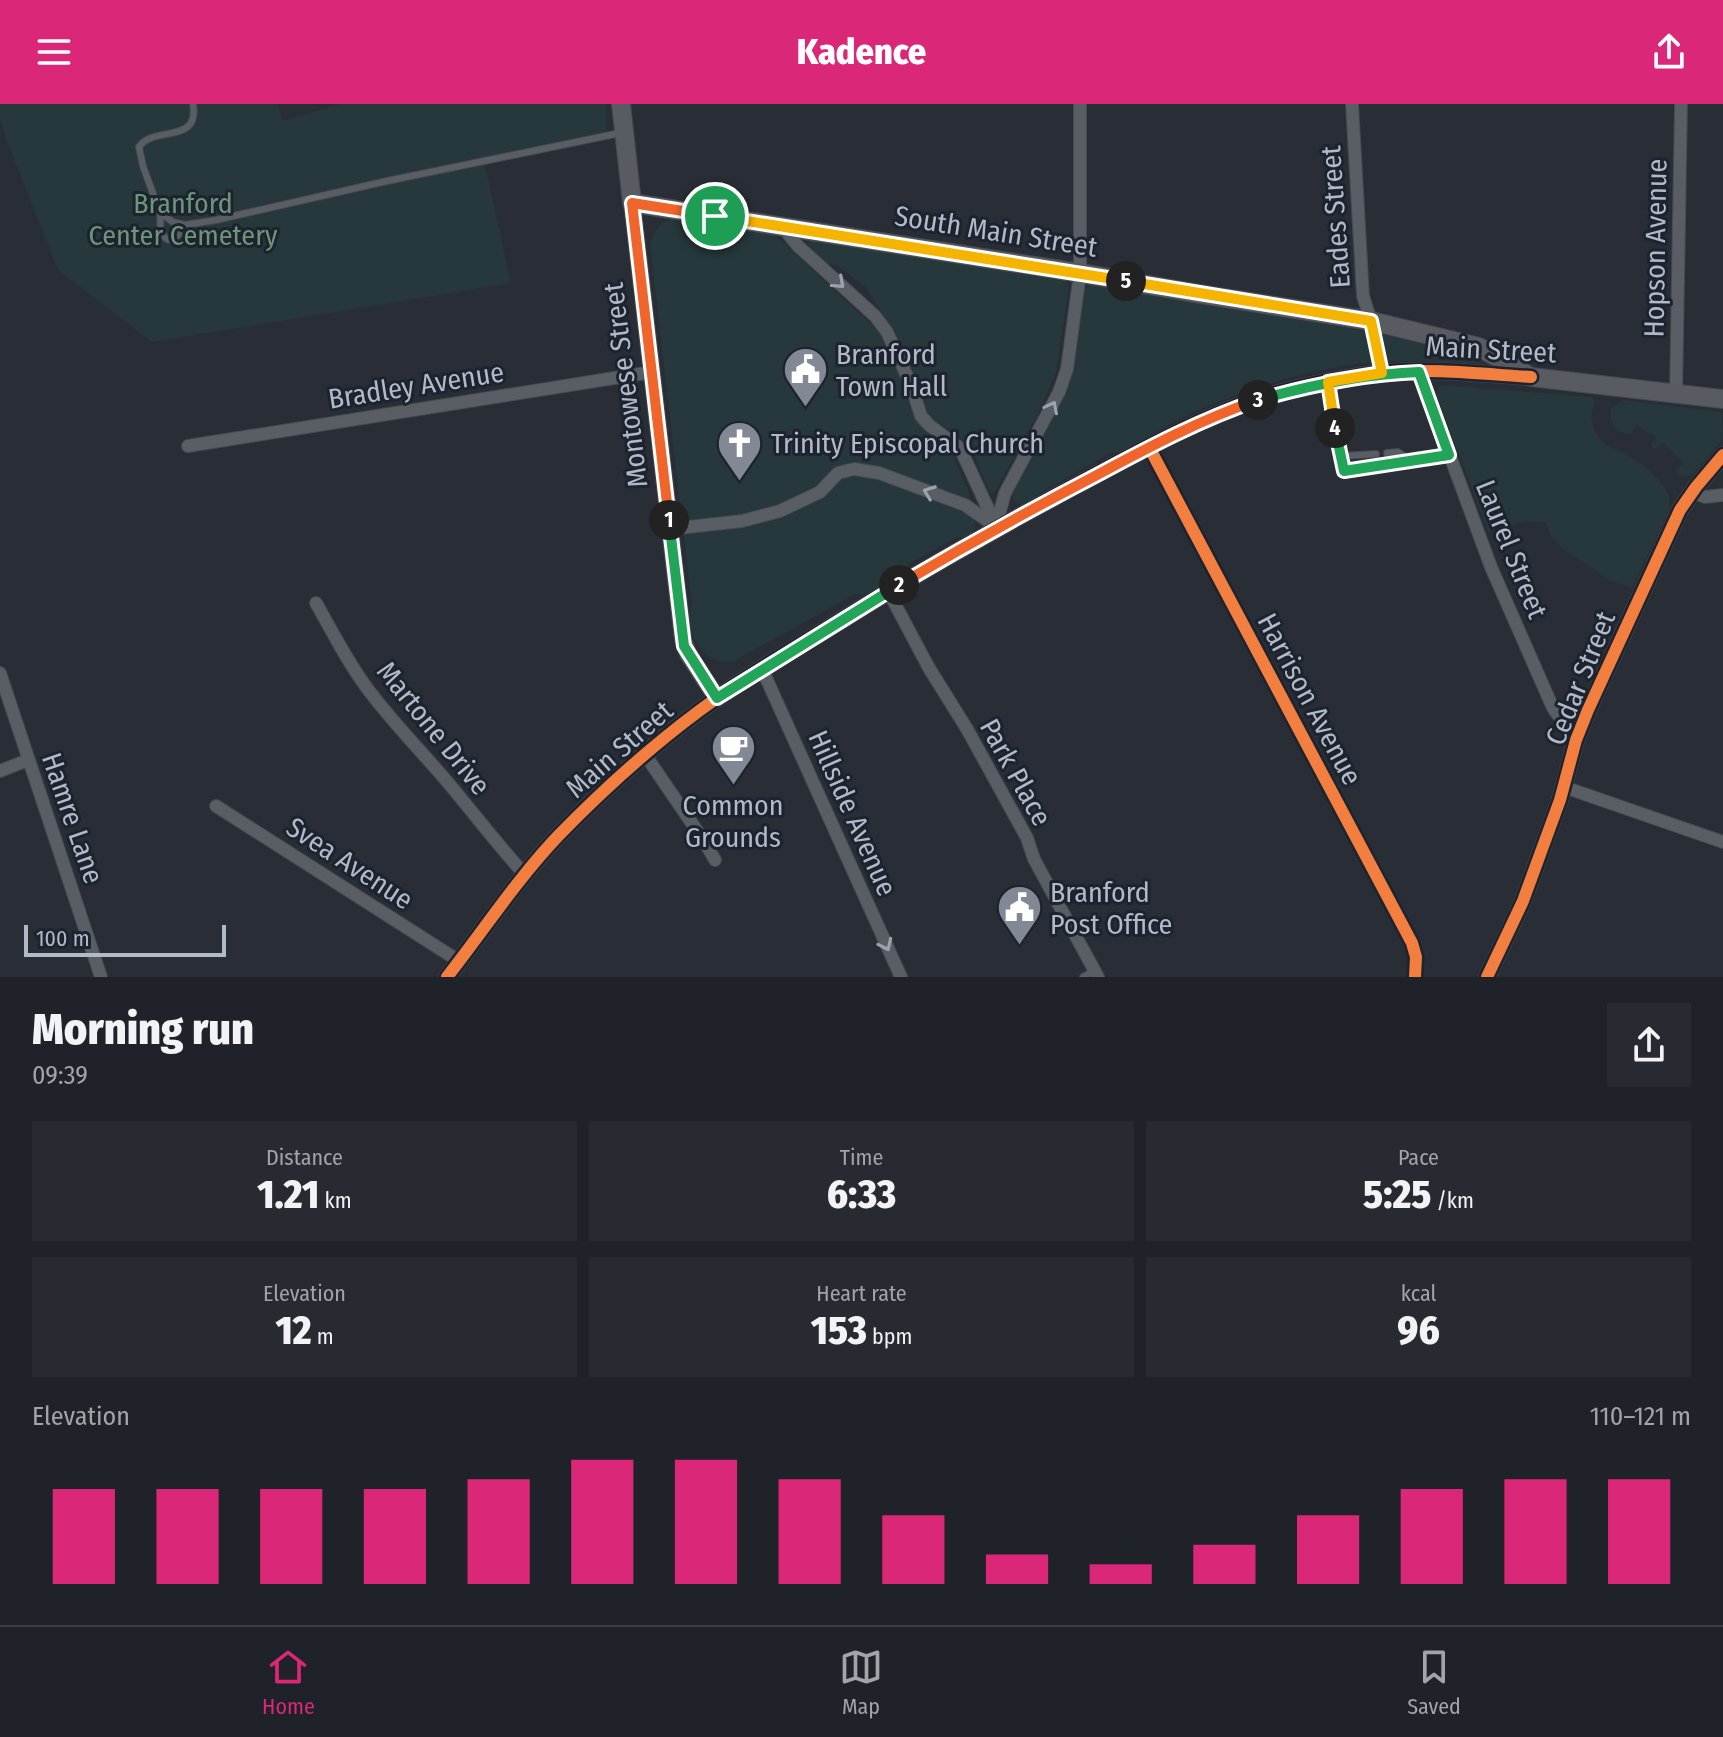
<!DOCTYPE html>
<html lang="en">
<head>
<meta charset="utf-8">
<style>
	body { margin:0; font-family:"Fira Sans Condensed",sans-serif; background:#272a30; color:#f1f3f6; height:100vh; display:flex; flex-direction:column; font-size:30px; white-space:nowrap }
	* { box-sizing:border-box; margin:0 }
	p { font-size:26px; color:#a1a4a8 }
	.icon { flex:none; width:44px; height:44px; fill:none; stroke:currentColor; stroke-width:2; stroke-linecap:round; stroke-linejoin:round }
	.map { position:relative; height:873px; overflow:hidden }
	.details { display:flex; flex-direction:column; background:#1f2228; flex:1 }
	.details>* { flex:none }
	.scale { position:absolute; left:24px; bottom:20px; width:202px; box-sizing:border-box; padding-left:8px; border:4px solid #b3bac7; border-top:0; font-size:22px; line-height:28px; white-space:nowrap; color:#b3bac7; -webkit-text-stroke:6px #1d2430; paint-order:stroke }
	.pin { position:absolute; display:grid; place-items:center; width:68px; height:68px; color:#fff; margin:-34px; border:4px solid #fff; border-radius:50%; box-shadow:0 2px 8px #0007 }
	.km { position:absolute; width:40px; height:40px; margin:-20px; border-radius:50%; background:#222; color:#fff; font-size:22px; line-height:40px; text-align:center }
	.round { display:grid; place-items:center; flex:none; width:84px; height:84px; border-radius:0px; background:#272a30 }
	.head { display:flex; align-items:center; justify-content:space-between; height:136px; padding:0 32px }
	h1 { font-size:44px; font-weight:800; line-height:60px }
	.metrics { display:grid; grid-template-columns:repeat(3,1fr); gap:12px; height:136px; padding:8px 32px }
	.metrics div { display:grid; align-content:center; border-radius:0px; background:#272a30; text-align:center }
	.metrics b { font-size:40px; font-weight:800 }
	.metrics small { font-size:22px; font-weight:400 }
	.metrics p { font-size:22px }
	.chart { height:224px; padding:16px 32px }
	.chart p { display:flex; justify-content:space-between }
	.chart svg { width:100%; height:144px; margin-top:8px; stroke:#db2777; stroke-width:6 }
	header { display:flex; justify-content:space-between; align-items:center; height:104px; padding:0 32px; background:#db2777; color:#fff; font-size:36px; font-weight:800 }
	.menu { display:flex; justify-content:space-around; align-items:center; height:112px; border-top:2px solid #3c3f45; background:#1f2228; font-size:22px; color:#a1a4a8 }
	.menu a { display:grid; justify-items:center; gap:4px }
	.menu .current { color:#db2777 }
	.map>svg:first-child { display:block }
	.green { fill:#26383b }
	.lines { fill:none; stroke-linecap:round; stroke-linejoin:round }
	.service-casing { stroke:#45494f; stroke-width:8 }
	.minor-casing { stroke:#45494f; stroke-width:14 }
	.tertiary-casing { stroke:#45494f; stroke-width:18 }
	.secondary-casing { stroke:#45494f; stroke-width:20 }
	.service { stroke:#595d64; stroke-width:6 }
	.minor { stroke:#595d64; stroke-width:12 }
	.tertiary { stroke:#595d64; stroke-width:16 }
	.secondary { stroke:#585b62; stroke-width:18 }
	.cycleway-casing { stroke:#1d2430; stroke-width:17 }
	.cycleway { stroke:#f27e40; stroke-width:12 }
	.oneway { stroke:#9ca3ae }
	.split-1-casing { stroke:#fff; stroke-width:16 }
	.split-2-casing { stroke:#fff; stroke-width:16 }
	.split-3-casing { stroke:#fff; stroke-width:16 }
	.split-4-casing { stroke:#fff; stroke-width:16 }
	.split-5-casing { stroke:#fff; stroke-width:16 }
	.split-6-casing { stroke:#fff; stroke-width:16 }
	.split-1 { stroke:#f0652b; stroke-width:10 }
	.split-2 { stroke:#22a559; stroke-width:10 }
	.split-3 { stroke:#f0652b; stroke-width:10 }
	.split-4 { stroke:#22a559; stroke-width:10 }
	.split-5 { stroke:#f5b400; stroke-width:10 }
	.split-6 { stroke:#f5b400; stroke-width:10 }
	.labels { text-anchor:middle; stroke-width:6; stroke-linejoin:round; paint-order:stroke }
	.park-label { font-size:28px; fill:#6c9677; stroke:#1d2430 }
	.street-label { font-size:28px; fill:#b3bac7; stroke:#1d2430 }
	.poi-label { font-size:28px; fill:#b3bac7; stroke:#1d2430; text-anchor:start }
</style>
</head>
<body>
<header><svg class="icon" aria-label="menu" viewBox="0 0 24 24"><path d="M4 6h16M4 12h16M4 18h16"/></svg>Kadence<svg class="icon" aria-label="share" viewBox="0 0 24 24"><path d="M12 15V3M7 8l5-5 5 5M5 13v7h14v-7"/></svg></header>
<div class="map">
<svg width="1723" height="873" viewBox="0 0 1723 873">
	<rect width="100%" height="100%" fill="#292e36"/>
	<path class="green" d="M0,0H278L282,17L340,0H606V34L485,61L511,179L152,238L58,166L6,35L0,14Z
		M673,115H684L773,129L876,225L888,245L901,274L914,314L952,349L968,386L975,423L973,430L967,433H958L910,459L906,467L869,488L862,491L855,490L732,558C725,558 719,558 712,554C697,546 682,517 692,502L650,140C653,127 660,119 673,115Z
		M811,134L1064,175L1069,182L1056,268L1042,302L994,389H990L972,347L956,330L926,311L920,296L923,293L896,229L865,183L837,161L828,160L809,141V137Z
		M1090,180L1364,227L1479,251L1483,255L1479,260C1449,259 1417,256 1386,257C1325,260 1246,284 1190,310C1165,321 1144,336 1120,349L1112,348L1038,390L1031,399L1021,402L1013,396V387L1068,281L1085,185Z
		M1441,281L1593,293L1595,299C1588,312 1592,329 1604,339C1611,345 1620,346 1628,351C1644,361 1660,374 1669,391V407L1632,484L1608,475L1562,444L1551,432L1546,419L1526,417L1505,422L1495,419L1489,430L1437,292L1438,285Z
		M1624,296L1722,308L1723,335L1692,371L1686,373L1677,370L1676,366L1684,359L1664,339L1656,345L1652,343V340L1656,333L1636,321L1631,330C1616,330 1609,320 1611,305Z"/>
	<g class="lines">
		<defs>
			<path id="service" d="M193,0C200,41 153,21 139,43L143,62L160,109L173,118L185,121L216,116L387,77L620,29
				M160,109C161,115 159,123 162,129C170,145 181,129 186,121
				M1328,278L1330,297L1344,367L1449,351
				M1387,349L1398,348L1412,358
				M1341,352L1376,350
				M1083,873L1095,866"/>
			<path id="minor" d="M1352,0L1363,192L1371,217L1382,269
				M787,123L789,131L798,142L875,212L887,228L911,281L921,312L929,321L960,344L997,424
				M1419,268L1491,463L1553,604L1563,618L1579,629
				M1676,289L1681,0
				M188,342L652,268
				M1149,343L1412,839L1416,853L1415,873
				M1692,388L1705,393L1723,391
				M997,424L1000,407L1005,389L1059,288L1067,265L1080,169V0
				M670,425L742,417L780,407L820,388L838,369L854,365L879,369L965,401L995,422
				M888,487L929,564L967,625L1027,734L1034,755L1098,873
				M316,499C333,529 349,561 370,588C395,621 424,650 450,681C475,711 499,742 525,771
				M762,565L901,873
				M0,569L101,873
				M646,652L704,737L715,756
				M0,667L28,656
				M1564,683L1723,738
				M216,702L459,857"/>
			<path id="tertiary" d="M632,99L683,536L688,550L717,594
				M447,873C484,826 517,775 559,731C600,689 652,642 699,607C742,575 789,548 835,520C906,476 979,434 1053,394C1135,350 1220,299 1312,281C1335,276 1359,272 1382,269C1431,264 1482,270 1531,273
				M1487,873L1523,797L1560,696L1576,636L1588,606L1680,406L1696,383L1723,351"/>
			<path id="secondary" d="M621,0L632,99L1080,169L1200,190L1371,217L1479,243L1531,273L1723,295"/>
		</defs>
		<use href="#service" class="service-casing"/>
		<use href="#minor" class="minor-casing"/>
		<use href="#tertiary" class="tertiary-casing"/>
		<use href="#secondary" class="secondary-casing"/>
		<use href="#service" class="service"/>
		<use href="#minor" class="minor"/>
		<use href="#tertiary" class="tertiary"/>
		<use href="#secondary" class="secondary"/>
		<defs>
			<path id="cycleway" d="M1149,343L1412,839L1416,853L1415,873
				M447,873C484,826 517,775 559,731C600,689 652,642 699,607C742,575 789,548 835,520C906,476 979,434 1053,394C1135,350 1220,299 1312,281C1335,276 1359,272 1382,269C1431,264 1482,270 1531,273
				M1487,873L1523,797L1560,696L1576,636L1588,606L1680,406L1696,383L1723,351"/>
		</defs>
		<use href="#cycleway" class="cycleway-casing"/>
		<use href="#cycleway" class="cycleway"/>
	</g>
	<defs><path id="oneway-chevron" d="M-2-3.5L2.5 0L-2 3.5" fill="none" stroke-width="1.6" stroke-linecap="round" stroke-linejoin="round" transform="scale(2)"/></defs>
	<g class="oneway">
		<use href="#oneway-chevron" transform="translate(839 179) rotate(42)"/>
		<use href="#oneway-chevron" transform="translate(1052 303) rotate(-63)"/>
		<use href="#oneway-chevron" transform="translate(929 388) rotate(-159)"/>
		<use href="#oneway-chevron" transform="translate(886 841) rotate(65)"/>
	</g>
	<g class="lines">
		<defs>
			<path id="split-1" d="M669,416L632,99L715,112"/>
			<path id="split-2" d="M669,416L684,542L717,594L899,481"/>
			<path id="split-3" d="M899,481C965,442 1030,406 1097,371C1149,343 1202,315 1258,296"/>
			<path id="split-4" d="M1258,296C1311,281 1364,270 1419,268L1449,351L1344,367L1335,324"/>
			<path id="split-5" d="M1126,177L1371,217L1382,269L1328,278L1335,324"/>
			<path id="split-6" d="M715,112L1126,177"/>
		</defs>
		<use href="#split-1" class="split-1-casing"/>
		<use href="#split-2" class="split-2-casing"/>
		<use href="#split-3" class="split-3-casing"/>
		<use href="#split-4" class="split-4-casing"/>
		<use href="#split-5" class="split-5-casing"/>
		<use href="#split-6" class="split-6-casing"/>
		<use href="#split-1" class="split-1"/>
		<use href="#split-2" class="split-2"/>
		<use href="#split-3" class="split-3"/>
		<use href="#split-4" class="split-4"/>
		<use href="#split-5" class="split-5"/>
		<use href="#split-6" class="split-6"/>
	</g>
	<defs>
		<symbol id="civic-pin" viewBox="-11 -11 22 30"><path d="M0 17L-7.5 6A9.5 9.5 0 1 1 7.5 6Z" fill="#838994" stroke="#1d2430"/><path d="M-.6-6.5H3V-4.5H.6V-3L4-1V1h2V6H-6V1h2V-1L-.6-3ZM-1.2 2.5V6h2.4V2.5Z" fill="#fff"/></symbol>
		<symbol id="church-pin" viewBox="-11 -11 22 30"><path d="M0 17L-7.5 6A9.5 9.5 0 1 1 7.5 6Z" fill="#838994" stroke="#1d2430"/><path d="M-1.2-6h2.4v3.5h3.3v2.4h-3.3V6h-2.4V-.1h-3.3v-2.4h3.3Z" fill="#fff"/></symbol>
		<symbol id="cafe-pin" viewBox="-11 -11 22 30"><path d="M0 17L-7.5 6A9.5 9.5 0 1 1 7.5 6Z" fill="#838994" stroke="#1d2430"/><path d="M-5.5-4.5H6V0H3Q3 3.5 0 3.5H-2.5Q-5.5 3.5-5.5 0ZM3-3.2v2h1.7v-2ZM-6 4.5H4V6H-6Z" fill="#fff"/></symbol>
	</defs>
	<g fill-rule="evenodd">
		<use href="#civic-pin" x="780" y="240" width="51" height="69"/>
		<use href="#church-pin" x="714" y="314" width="51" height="69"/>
		<use href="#cafe-pin" x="708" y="618" width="51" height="69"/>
		<use href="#civic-pin" x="994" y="778" width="51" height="69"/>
	</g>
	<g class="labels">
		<g class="park-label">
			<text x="183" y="109">Branford<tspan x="183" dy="32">Center Cemetery</tspan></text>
		</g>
		<g class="street-label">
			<text transform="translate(1335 113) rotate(-94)" y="10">Eades Street</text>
			<text transform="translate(996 127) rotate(9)" y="10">South Main Street</text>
			<text transform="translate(1655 144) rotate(-89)" y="10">Hopson Avenue</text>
			<text transform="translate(1491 245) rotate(3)" y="10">Main Street</text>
			<text transform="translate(416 281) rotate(-9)" y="10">Bradley Avenue</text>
			<text transform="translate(625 281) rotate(-97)" y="10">Montowese Street</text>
			<text transform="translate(1512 445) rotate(68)" y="10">Laurel Street</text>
			<text transform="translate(1580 574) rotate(-68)" y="10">Cedar Street</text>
			<text transform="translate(1310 595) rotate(62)" y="10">Harrison Avenue</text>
			<text transform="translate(434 624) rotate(51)" y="10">Martone Drive</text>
			<text transform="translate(619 645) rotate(-41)" y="10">Main Street</text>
			<text transform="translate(1016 668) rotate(61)" y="10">Park Place</text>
			<text transform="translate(853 709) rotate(66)" y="10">Hillside Avenue</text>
			<text transform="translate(73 714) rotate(71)" y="10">Hamre Lane</text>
			<text transform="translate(350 759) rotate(33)" y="10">Svea Avenue</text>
		</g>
		<g class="poi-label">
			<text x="836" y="260">Branford<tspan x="836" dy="32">Town Hall</tspan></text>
			<text x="771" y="349">Trinity Episcopal Church</text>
			<text x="733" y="711" text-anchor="middle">Common<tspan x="733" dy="32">Grounds</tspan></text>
			<text x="1050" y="798">Branford<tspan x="1050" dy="32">Post Office</tspan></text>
		</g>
	</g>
</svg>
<div class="scale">100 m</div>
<div class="pin" style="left:715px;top:112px;background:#1e9e55"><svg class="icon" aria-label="arrive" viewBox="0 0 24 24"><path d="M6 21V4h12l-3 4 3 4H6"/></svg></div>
<b class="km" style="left:669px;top:416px">1</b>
<b class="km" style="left:899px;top:481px">2</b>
<b class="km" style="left:1258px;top:296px">3</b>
<b class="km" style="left:1335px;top:324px">4</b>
<b class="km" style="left:1126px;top:177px">5</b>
</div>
<section class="details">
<div class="head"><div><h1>Morning run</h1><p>09:39</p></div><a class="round"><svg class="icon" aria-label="share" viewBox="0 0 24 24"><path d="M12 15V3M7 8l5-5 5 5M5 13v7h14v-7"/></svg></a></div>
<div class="metrics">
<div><p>Distance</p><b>1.21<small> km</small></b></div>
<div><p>Time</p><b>6:33</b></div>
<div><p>Pace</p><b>5:25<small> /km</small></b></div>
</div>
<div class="metrics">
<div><p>Elevation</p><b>12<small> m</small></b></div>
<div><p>Heart rate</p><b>153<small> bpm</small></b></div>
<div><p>kcal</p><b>96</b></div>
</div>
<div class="chart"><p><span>Elevation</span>110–121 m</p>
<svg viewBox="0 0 160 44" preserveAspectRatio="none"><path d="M5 44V15M15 44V15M25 44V15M35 44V15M45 44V12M55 44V6M65 44V6M75 44V12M85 44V23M95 44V35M105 44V38M115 44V32M125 44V23M135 44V15M145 44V12M155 44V12"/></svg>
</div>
</section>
<nav class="menu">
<a class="current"><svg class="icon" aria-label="home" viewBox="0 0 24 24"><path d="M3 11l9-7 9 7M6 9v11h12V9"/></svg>Home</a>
<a><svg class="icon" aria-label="map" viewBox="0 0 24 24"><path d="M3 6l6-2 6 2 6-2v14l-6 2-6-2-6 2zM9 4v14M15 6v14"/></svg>Map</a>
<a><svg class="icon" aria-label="saved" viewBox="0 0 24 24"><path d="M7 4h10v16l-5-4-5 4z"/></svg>Saved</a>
</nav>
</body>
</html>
